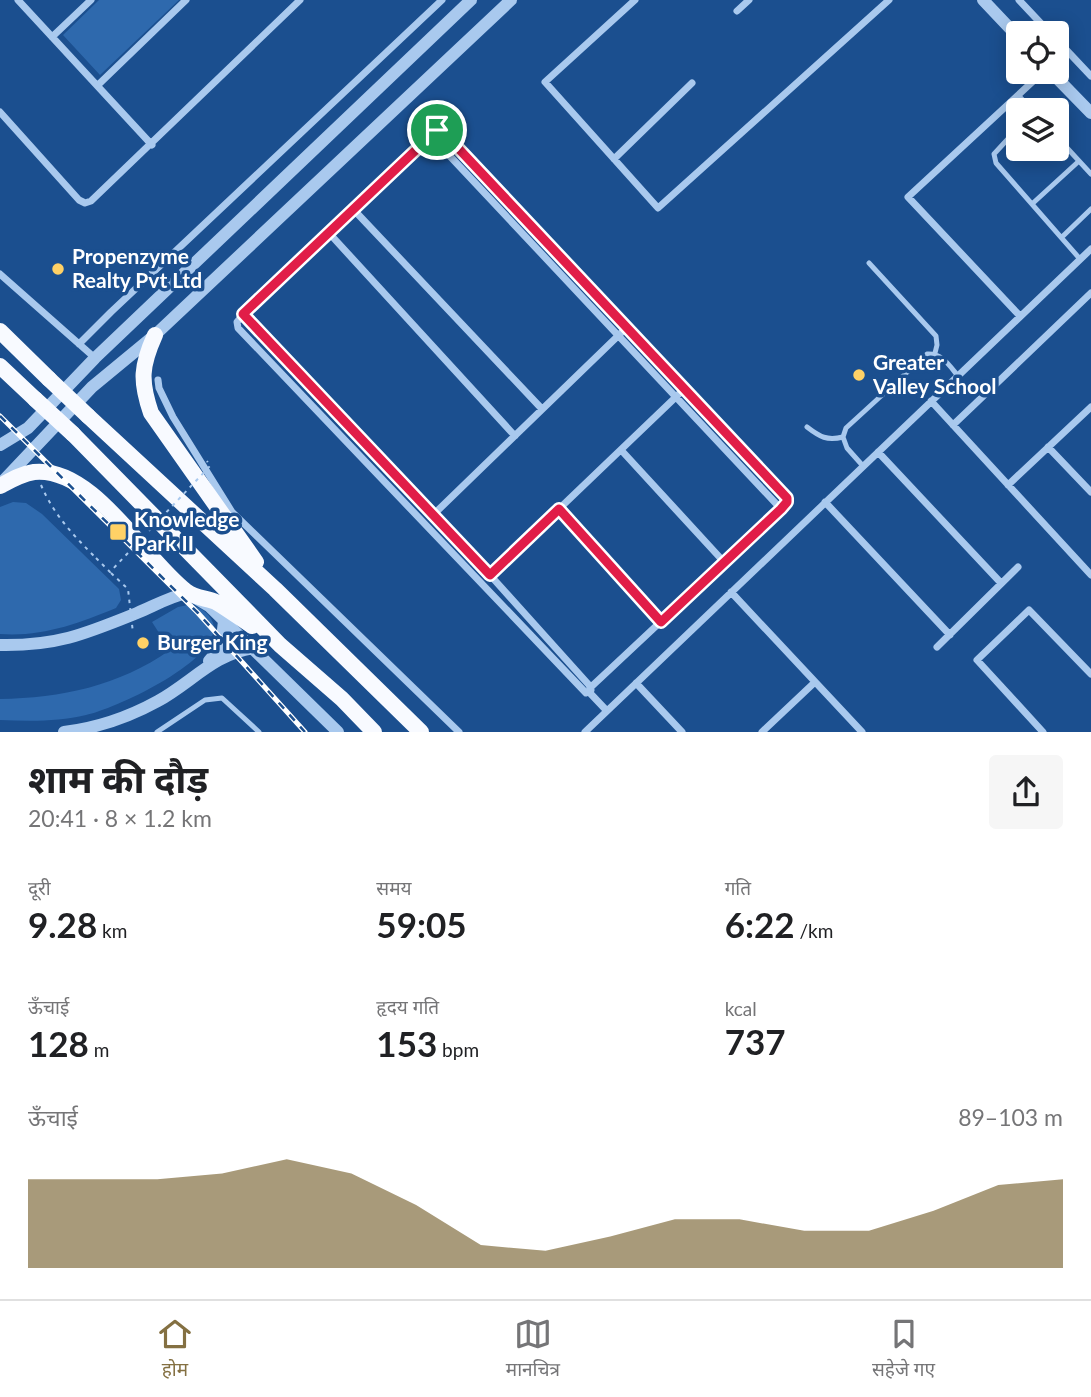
<!DOCTYPE html>
<html lang="hi">
<head>
<meta charset="utf-8">
<style>
	body { margin:0; font-family:Lato,"Noto Sans Devanagari",sans-serif; background:#f6f6f6; color:#202124; height:100vh; display:flex; flex-direction:column; font-size:26px; white-space:nowrap }
	* { box-sizing:border-box; margin:0 }
	p { font-size:23px; color:#757577 }
	.icon { flex:none; width:38px; height:38px; fill:none; stroke:currentColor; stroke-width:2; stroke-linecap:round; stroke-linejoin:round }
	.map { position:relative; height:732px; overflow:hidden }
	.panel { display:flex; flex-direction:column; background:#fff; flex:1 }
	.panel>* { flex:none }
	.fabs { position:absolute; left:1006px; top:21px; display:grid; gap:14px }
	.fabs a { display:grid; place-items:center; width:63px; height:63px; border-radius:7px; background:#fff; box-shadow:0 4px 18px #0003; font-size:35px }
	.pin { position:absolute; display:grid; place-items:center; width:60px; height:60px; color:#fff; margin:-30px; border:4px solid #fff; border-radius:50%; box-shadow:0 2px 7px #0007 }
	.round { display:grid; place-items:center; flex:none; width:74px; height:74px; border-radius:7px; background:#f6f6f6 }
	.overview { display:flex; align-items:center; justify-content:space-between; height:119px; padding:0 28px }
	h1 { font-size:38px; font-weight:700; line-height:52px }
	.figures { display:grid; grid-template-columns:repeat(3,1fr); gap:10px; height:119px; padding:7px 28px }
	.figures div { display:grid; align-content:center }
	.figures b { font-size:35px; font-weight:700 }
	.figures small { font-size:19px; font-weight:400 }
	.figures p { font-size:19px }
	.chart { height:196px; padding:14px 28px }
	.chart p { display:flex; justify-content:space-between }
	.chart svg { width:100%; height:126px; margin-top:7px; fill:#847042; opacity:.7 }
	.tab-bar { display:flex; justify-content:space-around; align-items:center; height:98px; border-top:2px solid #e0e0e0; background:#fff; font-size:19px; color:#757577 }
	.tab-bar a { display:grid; justify-items:center; gap:4px }
	.tab-bar .current { color:#847042 }
	.map>svg:first-child { display:block }
	.green { fill:#2e69ad }
	.lines { fill:none; stroke-linecap:round; stroke-linejoin:round }
	.path { stroke:#a9c9ee; stroke-width:2; stroke-dasharray:3.5 5; stroke-linecap:butt }
	.service { stroke:#a9c9ee; stroke-width:5 }
	.minor { stroke:#a9c9ee; stroke-width:7 }
	.tertiary { stroke:#a9c9ee; stroke-width:12 }
	.trunk { stroke:#f8faff; stroke-width:16 }
	.rail-casing { stroke:#fff; stroke-width:5 }
	.rail { stroke:#1b4f8f; stroke-width:2.5; stroke-dasharray:8; stroke-linecap:butt }
	.path-bridge { stroke:#a9c9ee; stroke-width:2; stroke-dasharray:3.5 5; stroke-linecap:butt }
	.trunk-bridge { stroke:#f8faff; stroke-width:16 }
	.route-casing { stroke:#fff; stroke-width:14 }
	.route { stroke:#e11d48; stroke-width:9 }
	.poi-dot { fill:#ffd166; stroke:#1b4f8f; stroke-width:2.5 }
	.labels { text-anchor:middle; stroke-width:7; stroke-linejoin:round; paint-order:stroke }
	.poi-label { font-size:21px; font-weight:bold; fill:#fff; stroke:#1b4f8f; text-anchor:start }
</style>
</head>
<body>
<div class="map">
<svg width="1091" height="732" viewBox="0 0 1091 732">
	<rect width="100%" height="100%" fill="#1b4f8f"/>
	<path class="green" d="M99,0H179L100,75L63,35Z
		M13,502L26,503L42,514L119,589L121,600L116,608C77,624 42,637 0,634V507Z
		M188,605C199,606 209,612 213,623C224,659 115,709 86,715C58,722 28,721 0,720V699C61,698 119,686 170,650L152,622L178,607Z"/>
	<g class="lines">
		<path class="path" d="M41,485C54,515 73,535 96,558"/>
		<path class="service" d="M1018,95L1032,110
			M1018,128L994,154L996,163L1080,259
			M1057,137L1091,174
			M1032,204L1079,161
			M1062,237L1091,209
			M869,263L936,336L937,345L935,353
			M807,427C820,437 827,441 843,437
			M863,466L847,448L843,437L846,428L927,354C942,353 949,365 958,376
			M157,732L205,700L222,698L259,732"/>
		<path class="minor" d="M18,0L152,145
			M635,0L545,82L658,208L889,0
			M1019,0L1050,33
			M737,11L749,0
			M52,37L91,0
			M1057,40L1091,76
			M98,85L186,0
			M0,112L79,200L85,203L91,201L300,0
			M431,136L781,509
			M614,159L692,83
			M353,209L542,409
			M329,233L515,436
			M0,274L95,358
			M243,315L490,575L589,685L591,690L586,693L238,328L237,322L243,315L439,130L784,494L787,502L781,509L591,687
			M1020,316L908,197L1043,72
			M79,344L111,312L442,0
			M158,380L159,388L173,417L232,512L459,732
			M931,401L1091,575
			M953,425L1091,293
			M1048,447L1091,492
			M622,451L724,562
			M878,452L1001,583
			M1008,485L1091,407
			M825,502L950,635
			M559,509L661,622
			M433,515L621,333
			M490,575L679,394
			M731,592L862,732
			M937,647L1018,567
			M636,683L682,732
			M589,692L607,711
			M585,732L1091,249
			M762,732L815,682
			M1043,732L977,660L1029,610L1091,674"/>
		<path class="tertiary" d="M983,0L1018,37
			M1051,72L1091,113
			M0,445L28,428L95,358L471,0
			M3,481L92,387L155,335L511,0
			M0,645C57,646 85,634 137,613C154,606 169,597 187,593L209,606L338,732
			M209,661L221,647L224,621
			M64,732C97,728 129,717 158,701C191,683 214,654 253,648"/>
		<path class="trunk" d="M0,331L49,379
			M155,335C141,366 140,381 151,413L256,562
			M0,366L35,399
			M88,416L275,589L421,732
			M73,434L280,645L342,699L374,732
			M0,486C11,480 21,474 34,472C93,466 144,559 186,591C194,598 207,598 216,602C228,609 240,618 252,626"/>
		<defs>
			<path id="rail" d="M0,416L198,613L305,732"/>
		</defs>
		<use href="#rail" class="rail-casing"/>
		<use href="#rail" class="rail"/>
		<path class="path-bridge" d="M96,558L110,572L210,466L207,461
			M111,573L128,589L133,633"/>
		<path class="trunk-bridge" d="M49,379L88,416
			M35,399L73,434"/>
	</g>
	<g class="lines">
		<defs>
			<path id="route" d="M437,130L442,131L787,498V502L781,509L661,622L559,509L490,575L243,314Z"/>
		</defs>
		<use href="#route" class="route-casing"/>
		<use href="#route" class="route"/>
	</g>
	<g class="poi-dot">
		<circle cx="58" cy="269" r="7"/>
		<circle cx="859" cy="375" r="7"/>
		<rect x="109" y="523" width="18" height="18" rx="3.5"/>
		<circle cx="143" cy="643" r="7"/>
	</g>
	<g class="labels">
		<g class="poi-label">
			<text x="72" y="264">Propenzyme<tspan x="72" dy="24">Realty Pvt Ltd</tspan></text>
			<text x="873" y="370">Greater<tspan x="873" dy="24">Valley School</tspan></text>
			<text x="134" y="527">Knowledge<tspan x="134" dy="24">Park II</tspan></text>
			<text x="157" y="650">Burger King</text>
		</g>
	</g>
</svg>
<div class="fabs">
<a><svg class="icon" aria-label="locate" viewBox="0 0 24 24"><circle cx="12" cy="12" r="6"/><path d="M12 2v4M12 18v4M2 12h4M18 12h4"/></svg></a>
<a><svg class="icon" aria-label="layers" viewBox="0 0 24 24"><path d="M12 4l9 5-9 5-9-5zM3 14l9 5 9-5"/></svg></a>
</div>
<div class="pin" style="left:437px;top:130px;background:#1e9e55"><svg class="icon" aria-label="arrive" viewBox="0 0 24 24"><path d="M6 21V4h12l-3 4 3 4H6"/></svg></div>
</div>
<section class="panel">
<div class="overview"><div><h1>शाम की दौड़</h1><p>20:41 · 8 × 1.2 km</p></div><a class="round"><svg class="icon" aria-label="share" viewBox="0 0 24 24"><path d="M12 15V3M7 8l5-5 5 5M5 13v7h14v-7"/></svg></a></div>
<div class="figures">
<div><p>दूरी</p><b>9.28<small> km</small></b></div>
<div><p>समय</p><b>59:05</b></div>
<div><p>गति</p><b>6:22<small> /km</small></b></div>
</div>
<div class="figures">
<div><p>ऊँचाई</p><b>128<small> m</small></b></div>
<div><p>हृदय गति</p><b>153<small> bpm</small></b></div>
<div><p>kcal</p><b>737</b></div>
</div>
<div class="chart"><p><span>ऊँचाई</span>89–103 m</p>
<svg viewBox="0 0 160 44" preserveAspectRatio="none"><path d="M0 44V13L10 13L20 13L30 11L40 6L50 11L60 22L70 36L80 38L90 33L100 27L110 27L120 31L130 31L140 24L150 15L160 13V44z"/></svg>
</div>
</section>
<nav class="tab-bar">
<a class="current"><svg class="icon" aria-label="home" viewBox="0 0 24 24"><path d="M3 11l9-7 9 7M6 9v11h12V9"/></svg>होम</a>
<a><svg class="icon" aria-label="map" viewBox="0 0 24 24"><path d="M3 6l6-2 6 2 6-2v14l-6 2-6-2-6 2zM9 4v14M15 6v14"/></svg>मानचित्र</a>
<a><svg class="icon" aria-label="saved" viewBox="0 0 24 24"><path d="M7 4h10v16l-5-4-5 4z"/></svg>सहेजे गए</a>
</nav>
</body>
</html>
